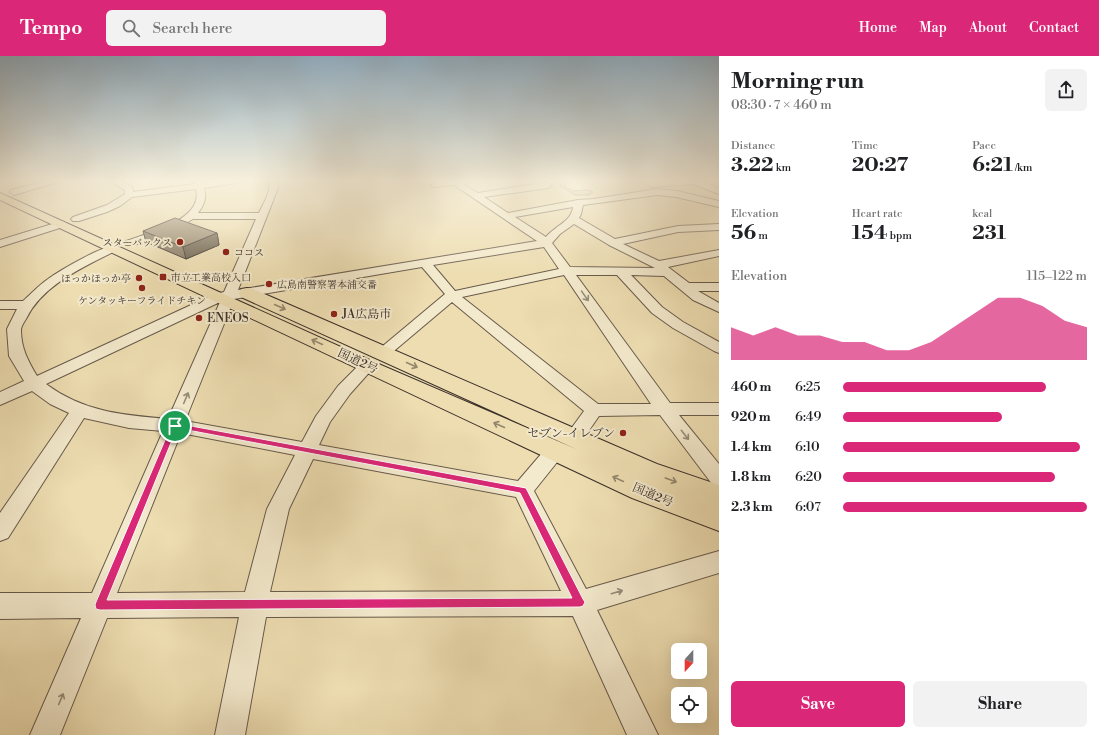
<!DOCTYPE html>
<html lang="en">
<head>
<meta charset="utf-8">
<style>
	body { margin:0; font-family:"Libre Bodoni","Noto Serif JP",serif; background:#f2f2f2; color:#202124; height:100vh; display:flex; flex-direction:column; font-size:15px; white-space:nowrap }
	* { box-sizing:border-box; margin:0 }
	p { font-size:13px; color:#757577 }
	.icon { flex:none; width:22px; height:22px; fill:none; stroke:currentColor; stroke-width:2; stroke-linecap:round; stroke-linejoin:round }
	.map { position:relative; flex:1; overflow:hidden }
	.side { display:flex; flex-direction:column; background:#fff; width:380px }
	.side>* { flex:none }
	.needle { width:26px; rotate:201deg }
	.fabs { position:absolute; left:671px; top:587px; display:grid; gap:8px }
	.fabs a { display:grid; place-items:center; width:36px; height:36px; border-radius:6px; background:#fff; box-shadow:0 4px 16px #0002; font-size:20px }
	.pin { position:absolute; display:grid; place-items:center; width:34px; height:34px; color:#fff; margin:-17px; border:2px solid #fff; border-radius:50%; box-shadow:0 1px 4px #0007 }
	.round { display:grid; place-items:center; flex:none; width:42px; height:42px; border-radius:6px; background:#f2f2f2 }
	.head { display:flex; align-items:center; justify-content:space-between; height:68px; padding:0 12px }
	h1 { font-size:22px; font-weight:800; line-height:30px }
	.metrics { display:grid; grid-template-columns:repeat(3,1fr); gap:6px; height:68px; padding:4px 12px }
	.metrics div { display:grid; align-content:center }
	.metrics b { font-size:20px; font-weight:800 }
	.metrics small { font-size:11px; font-weight:400 }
	.metrics p { font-size:11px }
	.chart { height:112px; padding:8px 12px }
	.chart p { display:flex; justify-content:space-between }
	.chart svg { width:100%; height:72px; margin-top:4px; fill:#db2777; opacity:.7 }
	.cta { display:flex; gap:8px; margin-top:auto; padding:8px 12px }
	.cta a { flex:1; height:46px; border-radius:6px; background:#db2777; color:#fff; font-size:16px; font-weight:800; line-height:46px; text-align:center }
	.cta a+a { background:#f2f2f2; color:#202124 }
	ul { padding:0 12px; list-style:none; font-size:13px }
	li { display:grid; grid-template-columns:64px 48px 1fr; align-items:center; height:30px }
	li i { height:10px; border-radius:5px; background:#db2777 }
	header { display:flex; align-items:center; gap:24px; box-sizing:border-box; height:56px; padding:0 20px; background:#db2777; color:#fff }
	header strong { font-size:19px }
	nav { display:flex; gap:22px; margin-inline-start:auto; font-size:14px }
	.search { width:280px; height:36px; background:#f2f2f2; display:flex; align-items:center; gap:10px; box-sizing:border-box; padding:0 14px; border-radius:6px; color:#757577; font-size:15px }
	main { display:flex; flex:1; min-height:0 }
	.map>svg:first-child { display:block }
	.green { fill:#cfbf9a; stroke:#857762 }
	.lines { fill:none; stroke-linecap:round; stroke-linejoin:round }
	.minor-casing { stroke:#685a4b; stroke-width:2 }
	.highway-casing { stroke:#3b2f29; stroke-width:2 }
	.minor { fill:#f3e9cc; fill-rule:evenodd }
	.highway { fill:#edddb1; fill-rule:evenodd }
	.wall { fill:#837660; stroke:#3b2f29 }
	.shaded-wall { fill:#6a604e; stroke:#3b2f29 }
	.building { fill:#988970; stroke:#3b2f29 }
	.oneway { stroke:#978c7a }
	.oneway2 { stroke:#94866d }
	.route { fill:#db2777; stroke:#fff; fill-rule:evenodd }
	.poi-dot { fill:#8f2418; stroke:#f3e9cc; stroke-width:1.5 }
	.labels { text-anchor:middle; stroke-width:4; stroke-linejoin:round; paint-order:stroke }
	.far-poi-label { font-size:10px; fill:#3b2f29; stroke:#f3e9cc; text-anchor:start }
	.poi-label { font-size:12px; fill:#3b2f29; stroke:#f3e9cc; text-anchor:start }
	.street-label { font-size:12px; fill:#3b2f29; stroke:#f3e9cc }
</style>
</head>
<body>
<header>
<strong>Tempo</strong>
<div class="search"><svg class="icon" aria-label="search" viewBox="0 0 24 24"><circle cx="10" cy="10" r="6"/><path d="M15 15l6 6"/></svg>Search here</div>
<nav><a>Home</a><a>Map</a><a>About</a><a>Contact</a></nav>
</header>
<main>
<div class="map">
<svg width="719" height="679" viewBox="0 0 719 679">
	<rect width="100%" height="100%" fill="#edddb1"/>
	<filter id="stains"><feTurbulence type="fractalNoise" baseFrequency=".005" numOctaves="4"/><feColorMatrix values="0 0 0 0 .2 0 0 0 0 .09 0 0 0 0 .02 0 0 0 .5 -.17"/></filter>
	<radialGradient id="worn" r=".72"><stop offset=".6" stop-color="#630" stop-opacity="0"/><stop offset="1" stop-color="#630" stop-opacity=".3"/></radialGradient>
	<path class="green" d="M565,124L578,125L565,127V131L574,135L587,134L593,136L589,139H575L560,130V128Z"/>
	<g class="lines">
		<defs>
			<path id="minor" d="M50,124H65L14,139L10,136L11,134Z
				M108,124H119L132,131L133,136L195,128L194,124H202L203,127L223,124H248L244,126L204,132C207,142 204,149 198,157H259C263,148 273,133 268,124H277L278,132L238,234L537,185L454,129L432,131L431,129C439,122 466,124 478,124L463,128L478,137L548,126L552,129L548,132L484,141L508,157L578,144L594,143L657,133L677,135L719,145V151L676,141L657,139L583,149L581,158L579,162L615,183L678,170L719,168V174L678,176L623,188L659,205L719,194V200L668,211L689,227H719V235H698L719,247V256L693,244L664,220L631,219L662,251L683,266L719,286V297L714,295L673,272L652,257L617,219H576L670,347H719V359H679L719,408V430L712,428L660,359L599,360L581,386L574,388L567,386L565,381L584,355L452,246L388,300L383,302L378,300L375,297L378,294L445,238L422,211L234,243L185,365L302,386L316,360L338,330L361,307L367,305L373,307L375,310L350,338L330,366L319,389L518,425L548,390L555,388L562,390L565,395L562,400L534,435L586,533L719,495V517L597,554L658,679H627L573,560L266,561L245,679H215L239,561L107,562L60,679H30L81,562L0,563V537H92L163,375L129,372L84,362L8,482L0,485V457L69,357L50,348L32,335L0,349V336L24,325L9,300L7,273L17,253H0V245H23C31,238 39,229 48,223C59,215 106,187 117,190L118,192L117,194C84,211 43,228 26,263C24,266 21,271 21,274C21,292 28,305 37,320L215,238L224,236L256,163H193L172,175L134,189H126L125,187L126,185C148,177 204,164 196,133L132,141L120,150L107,156L79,165H73L71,163L73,161L107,149L125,138V134ZM573,151C572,165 555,170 546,181L515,161ZM574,168L609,189L655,212L570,211L552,187L560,178ZM544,191L559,213L455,235L433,209ZM564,219L651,348H598L462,241ZM220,246L168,363C122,359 84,356 46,328ZM181,377L295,399L267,453L245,536L117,537ZM313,403L516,441L561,535L270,536L289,453Z
				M668,124H699L719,132V138L693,128L651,131L647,128L651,125Z
				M62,165L67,168L66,170L0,191V184Z"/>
			<path id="highway" d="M0,137L374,306L576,393L241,241L239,237L241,233L247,232L253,233L657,408L719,429V475L632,442L0,144Z"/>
		</defs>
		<use href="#minor" class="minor-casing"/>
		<use href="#highway" class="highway-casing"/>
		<use href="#minor" class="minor"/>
		<use href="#highway" class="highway"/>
	</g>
	<path class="wall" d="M143,175L217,177L219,189L186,203L146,186Z"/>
	<path class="shaded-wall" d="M217,177L219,189L186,203L183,191Z"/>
	<path class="building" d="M175,162L217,177L183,191L143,175Z"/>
	<defs><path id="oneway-shaft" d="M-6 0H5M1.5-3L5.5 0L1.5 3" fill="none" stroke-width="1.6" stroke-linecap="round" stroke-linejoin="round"/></defs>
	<g class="oneway">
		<use href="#oneway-shaft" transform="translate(585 240) rotate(55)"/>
		<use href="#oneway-shaft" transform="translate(186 342) rotate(-67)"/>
		<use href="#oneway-shaft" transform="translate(685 379) rotate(52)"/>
		<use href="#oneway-shaft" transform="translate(617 536) rotate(-16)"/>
		<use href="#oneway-shaft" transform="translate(61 643) rotate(-67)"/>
	</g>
	<g class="oneway2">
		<use href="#oneway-shaft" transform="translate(280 251) rotate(24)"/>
		<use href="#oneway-shaft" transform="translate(317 286) rotate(-155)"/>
		<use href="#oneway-shaft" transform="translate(412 309) rotate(24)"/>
		<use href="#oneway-shaft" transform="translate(499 369) rotate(-156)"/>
		<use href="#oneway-shaft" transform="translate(618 423) rotate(-155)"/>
		<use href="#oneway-shaft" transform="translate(671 424) rotate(20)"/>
	</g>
	<linearGradient id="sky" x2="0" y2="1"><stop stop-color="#91adc0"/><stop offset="0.57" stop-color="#f7f0dc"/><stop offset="1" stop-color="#f7f0dc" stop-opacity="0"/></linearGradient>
	<rect width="719" height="219" fill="url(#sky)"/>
	<path class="route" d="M175,367L526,432L583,543L585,546L583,550L580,551L100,554L96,553L95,549L96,546L171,370ZM177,372L520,437L572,542L107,544Z"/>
	<g class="poi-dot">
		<circle cx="180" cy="186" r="4"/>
		<circle cx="226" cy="196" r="4"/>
		<rect x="159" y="217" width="8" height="8" rx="2"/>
		<circle cx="139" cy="222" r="4"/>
		<circle cx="269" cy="228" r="4"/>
		<circle cx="142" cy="232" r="4"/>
		<circle cx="334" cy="258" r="4"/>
		<circle cx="199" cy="262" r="4"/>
		<circle cx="623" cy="377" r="4"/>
	</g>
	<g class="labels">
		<g class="far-poi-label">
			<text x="172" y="190" text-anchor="end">スターバックス</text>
			<text x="234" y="200">ココス</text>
			<text x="171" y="225">市立工業高校入口</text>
			<text x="131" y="226" text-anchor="end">ほっかほっか亭</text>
			<text x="277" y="232">広島南警察署本浦交番</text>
			<text x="142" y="248" text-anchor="middle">ケンタッキーフライドチキン</text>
		</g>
		<g class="poi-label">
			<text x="342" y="262">JA広島市</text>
			<text x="207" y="266">ENEOS</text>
			<text x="615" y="381" text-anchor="end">セブン-イレブン</text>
		</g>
		<g class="street-label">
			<text transform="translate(358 305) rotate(25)" y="4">国道2号</text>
			<text transform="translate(653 439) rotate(23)" y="4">国道2号</text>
		</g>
	</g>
	<rect width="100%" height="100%" filter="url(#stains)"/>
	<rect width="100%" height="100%" fill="url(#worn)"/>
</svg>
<div class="fabs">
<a><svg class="needle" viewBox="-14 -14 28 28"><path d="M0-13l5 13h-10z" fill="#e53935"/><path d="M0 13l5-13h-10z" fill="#757577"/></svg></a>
<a><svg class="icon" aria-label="locate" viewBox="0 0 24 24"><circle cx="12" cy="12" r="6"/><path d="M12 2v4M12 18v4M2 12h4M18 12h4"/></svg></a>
</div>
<div class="pin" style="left:175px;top:370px;background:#1e9e55"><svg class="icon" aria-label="arrive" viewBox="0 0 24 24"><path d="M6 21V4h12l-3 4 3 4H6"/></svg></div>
</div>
<section class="side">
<div class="head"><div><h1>Morning run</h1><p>08:30 · 7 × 460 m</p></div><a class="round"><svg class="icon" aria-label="share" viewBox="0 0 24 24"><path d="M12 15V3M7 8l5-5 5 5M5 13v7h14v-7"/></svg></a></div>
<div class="metrics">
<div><p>Distance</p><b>3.22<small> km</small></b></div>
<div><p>Time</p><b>20:27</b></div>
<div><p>Pace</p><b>6:21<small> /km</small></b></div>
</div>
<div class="metrics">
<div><p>Elevation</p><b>56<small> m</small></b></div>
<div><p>Heart rate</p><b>154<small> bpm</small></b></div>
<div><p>kcal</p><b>231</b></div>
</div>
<div class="chart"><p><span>Elevation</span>115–122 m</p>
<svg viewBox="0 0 160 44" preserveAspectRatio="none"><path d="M0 44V24L10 29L20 24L30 29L40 29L50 33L60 33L70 38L80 38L90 33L100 24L110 15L120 6L130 6L140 11L150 20L160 24V44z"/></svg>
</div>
<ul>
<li><b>460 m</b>6:25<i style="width:83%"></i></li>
<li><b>920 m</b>6:49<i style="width:65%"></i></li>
<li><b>1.4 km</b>6:10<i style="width:97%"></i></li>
<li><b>1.8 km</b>6:20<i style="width:87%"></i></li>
<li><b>2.3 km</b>6:07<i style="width:100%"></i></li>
</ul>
<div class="cta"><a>Save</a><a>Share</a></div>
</section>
</main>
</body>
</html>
